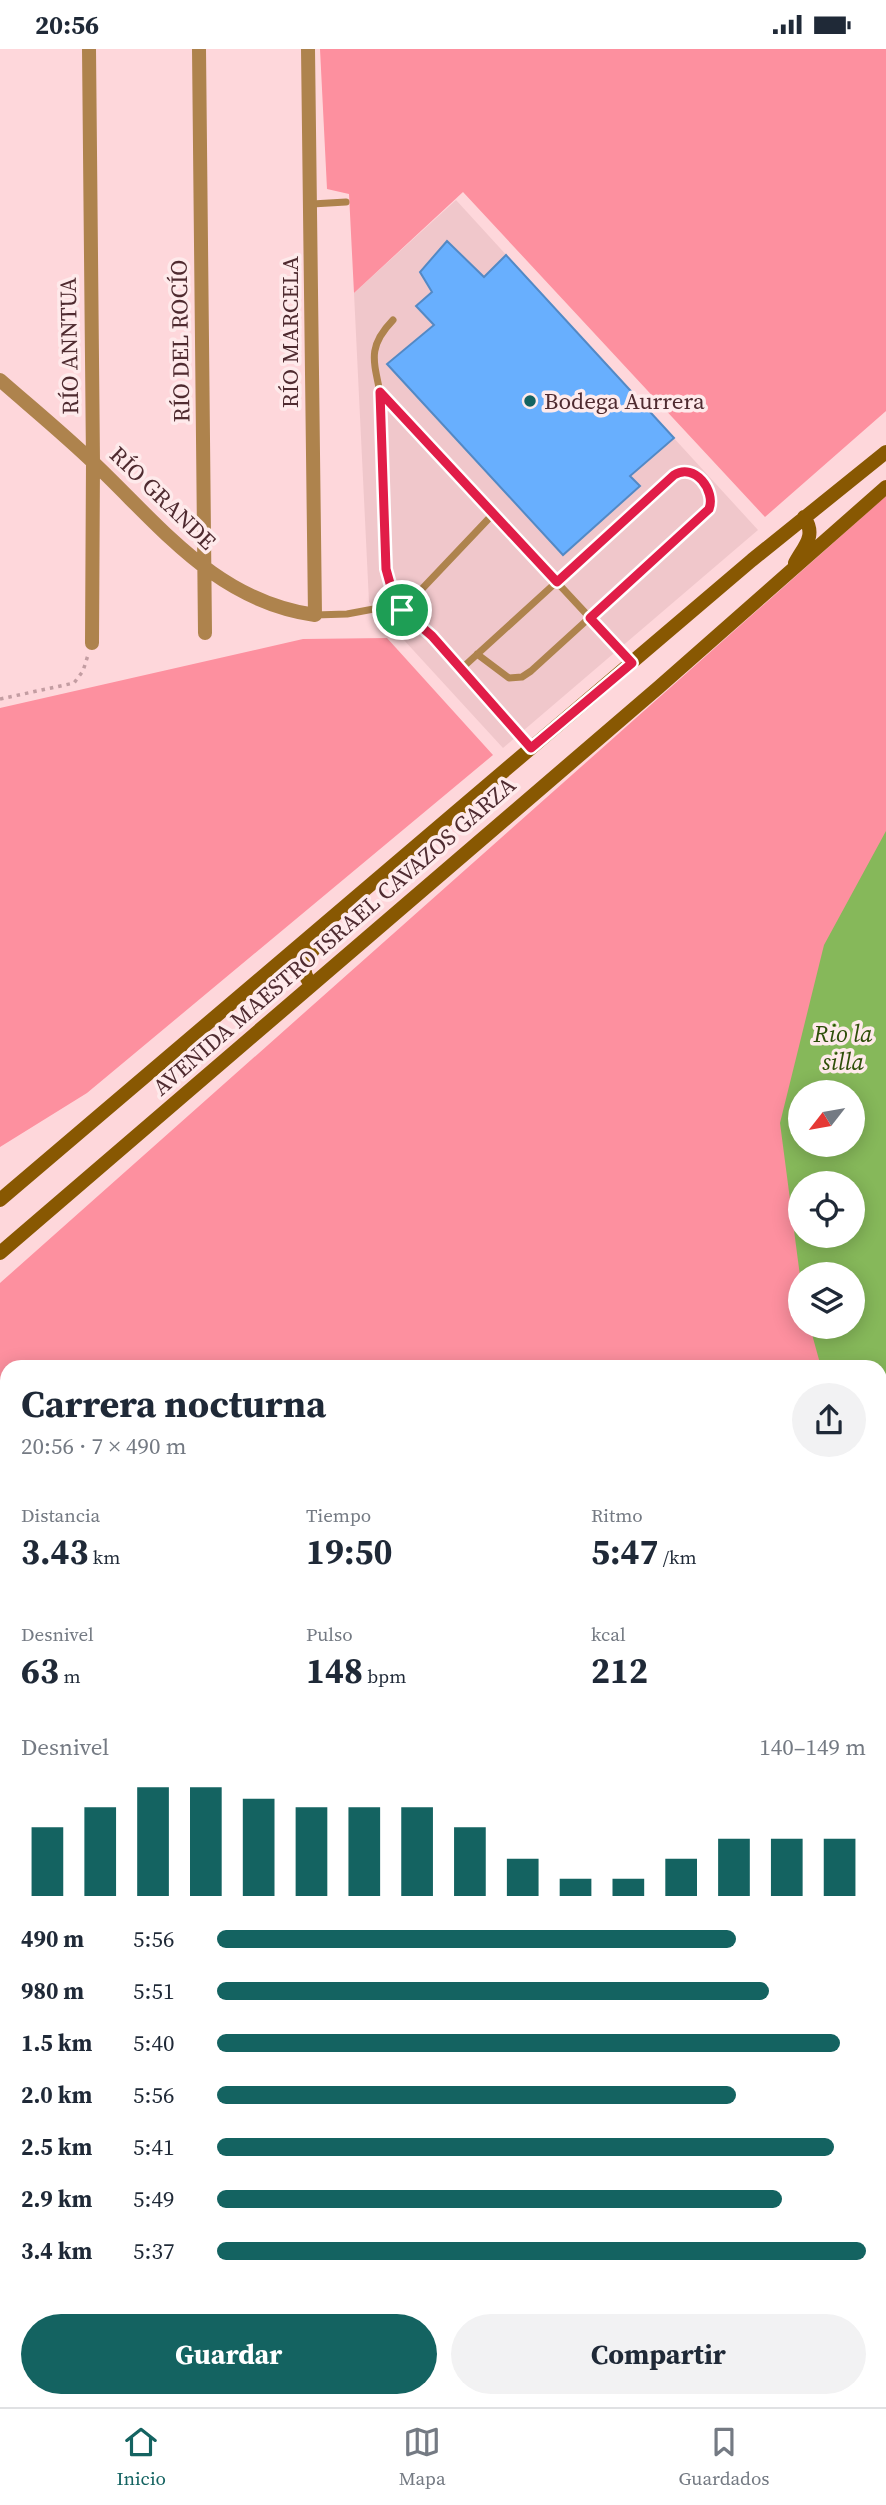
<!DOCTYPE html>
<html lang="es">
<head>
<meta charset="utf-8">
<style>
	body { margin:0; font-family:"Source Serif 4",serif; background:#f2f2f3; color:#1f2937; height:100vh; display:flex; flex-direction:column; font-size:26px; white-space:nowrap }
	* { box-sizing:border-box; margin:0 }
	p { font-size:23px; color:#747a83 }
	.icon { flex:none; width:38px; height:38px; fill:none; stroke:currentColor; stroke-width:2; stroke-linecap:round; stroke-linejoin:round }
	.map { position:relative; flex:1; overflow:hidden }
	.side { position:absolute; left:0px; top:1311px; width:887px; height:1048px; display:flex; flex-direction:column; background:#fff; border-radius:21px 21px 0 0; box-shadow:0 4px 18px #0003 }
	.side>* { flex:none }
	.needle { width:46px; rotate:239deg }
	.fabs { position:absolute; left:788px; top:1031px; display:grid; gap:14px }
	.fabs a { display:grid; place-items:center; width:77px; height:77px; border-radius:50%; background:#fff; box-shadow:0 4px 18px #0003; font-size:35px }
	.pin { position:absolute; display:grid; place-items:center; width:60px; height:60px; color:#fff; margin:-30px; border:4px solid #fff; border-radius:50%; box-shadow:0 2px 7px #0007 }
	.round { display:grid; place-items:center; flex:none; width:74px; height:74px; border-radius:37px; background:#f2f2f3 }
	.summary { display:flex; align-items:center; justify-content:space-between; height:119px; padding:0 21px }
	h1 { font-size:38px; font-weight:700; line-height:52px }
	.metrics { display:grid; grid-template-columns:repeat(3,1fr); gap:10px; height:119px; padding:7px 21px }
	.metrics div { display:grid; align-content:center }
	.metrics b { font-size:35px; font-weight:700 }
	.metrics small { font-size:19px; font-weight:400 }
	.metrics p { font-size:19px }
	.chart { height:196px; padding:14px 21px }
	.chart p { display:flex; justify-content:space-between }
	.chart svg { width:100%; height:126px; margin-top:7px; stroke:#146361; stroke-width:6 }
	.primary-button { display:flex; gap:14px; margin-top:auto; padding:14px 21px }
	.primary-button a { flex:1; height:80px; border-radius:42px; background:#146361; color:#fff; font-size:28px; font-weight:700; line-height:80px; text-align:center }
	.primary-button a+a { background:#f2f2f3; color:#1f2937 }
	ul { padding:0 21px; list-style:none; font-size:23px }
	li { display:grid; grid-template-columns:112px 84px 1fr; align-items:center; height:52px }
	li i { height:18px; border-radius:9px; background:#146361 }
	.status { display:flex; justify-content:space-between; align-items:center; height:49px; padding:0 35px; background:#fff; direction:ltr }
	.status svg { height:19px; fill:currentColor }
	.dock { display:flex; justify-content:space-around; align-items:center; height:98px; border-top:2px solid #e0e1e3; background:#fff; font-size:19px; color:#747a83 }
	.dock a { display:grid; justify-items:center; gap:4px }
	.dock .on { color:#146361 }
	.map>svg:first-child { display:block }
	.built { fill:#f0c7cb }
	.green { fill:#fd909f }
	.water { fill:#86b85a; fill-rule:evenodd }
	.building { fill:#68affe; stroke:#5389c5; stroke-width:2 }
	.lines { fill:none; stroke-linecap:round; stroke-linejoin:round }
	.path { stroke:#c39da2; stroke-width:3.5; stroke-dasharray:3.5 5; stroke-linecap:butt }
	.service { stroke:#ae834d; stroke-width:7 }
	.minor { stroke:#ae834d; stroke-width:14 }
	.tertiary { stroke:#ae834d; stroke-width:14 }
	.secondary { stroke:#885802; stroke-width:14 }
	.route-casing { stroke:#fff; stroke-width:14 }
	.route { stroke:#e11d48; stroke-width:9 }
	.poi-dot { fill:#146361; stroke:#feeaeb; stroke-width:2.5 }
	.labels { text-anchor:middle; stroke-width:7; stroke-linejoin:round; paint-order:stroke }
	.street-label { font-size:23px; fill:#4f2b30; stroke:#feeaeb }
	.poi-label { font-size:23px; fill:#4f2b30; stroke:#feeaeb; text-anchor:start }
	.water-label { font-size:24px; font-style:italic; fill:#2e4e09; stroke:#feeaeb }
</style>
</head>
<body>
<div class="status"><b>20:56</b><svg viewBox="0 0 49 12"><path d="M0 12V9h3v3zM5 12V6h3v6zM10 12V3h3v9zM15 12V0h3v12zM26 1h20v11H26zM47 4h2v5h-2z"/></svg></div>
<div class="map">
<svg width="886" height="2358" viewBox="0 0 886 2358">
	<rect width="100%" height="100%" fill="#fed7db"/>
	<path class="built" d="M456,151L758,481L503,699L369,553L354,244Z"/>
	<path class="green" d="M320,0H886V362L765,468L463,143L354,244L349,145L327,140Z
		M886,447V889L800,1043V1278H849L855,1318H7V1998L0,1991V1234Z
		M387,589L493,706L87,1044L0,1098V659L303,590Z
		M880,1415L886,1434V2108L880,2114Z
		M362,2352H632L625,2358H368Z"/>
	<path class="water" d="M886,782V1497L880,1486V1318H821L810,1278H852V1225L800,1227L780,1074L824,896ZM800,1043H852V1096H800ZM800,1134H852V1186H800Z"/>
	<path class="building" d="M447,192L484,228L506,206L674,389L630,427L640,437L563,506L387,315L434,276L416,257L432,243L420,223Z"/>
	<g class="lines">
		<path class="path" d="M0,650L74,634L83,622L88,606"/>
		<path class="service" d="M312,155L346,153
			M380,343C373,310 368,297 393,271
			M402,561L391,538L386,520L380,343L632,614
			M402,561L494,464
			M315,566L347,565L379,559L402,561L432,587L531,700
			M461,620C532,555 603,491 674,426L684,421C700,424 715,444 709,460L531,622L522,628L509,629L477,605
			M352,2352L358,2358"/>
		<path class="minor" d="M89,0L93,413L92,594
			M199,0L205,584
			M0,331C32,359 65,386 96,416C163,480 217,552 315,566L308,0
			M0,2192L7,2158
			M0,2202L7,2209
			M880,2212L886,2207
			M149,2352L155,2358
			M855,2352L856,2358
			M734,2358L740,2352"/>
		<path class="tertiary" d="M0,2042L7,2049
			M308,2352L314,2358"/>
		<path class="secondary" d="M795,514C804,497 817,487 804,468
			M312,936C293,917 314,899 329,885
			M0,1151L752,511L886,403
			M0,1204L659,638L886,438"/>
	</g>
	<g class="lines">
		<defs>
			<path id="route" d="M380,343L557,533L674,426C695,413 716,442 709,460L590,569L632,614L531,699L432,587L402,561L391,538L386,520Z"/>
		</defs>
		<use href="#route" class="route-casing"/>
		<use href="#route" class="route"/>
	</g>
	<circle class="poi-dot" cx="530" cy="352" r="7"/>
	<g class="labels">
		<g class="street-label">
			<text transform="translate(290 283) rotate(-90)" y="8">RÍO MARCELA</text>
			<text transform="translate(180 292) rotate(-91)" y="8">RÍO DEL ROCÍO</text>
			<text transform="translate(69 297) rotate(-91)" y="8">RÍO ANNTUA</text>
			<text transform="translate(163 449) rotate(44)" y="8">RÍO GRANDE</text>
			<text transform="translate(334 887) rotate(-41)" y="8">AVENIDA MAESTRO ISRAEL CAVAZOS GARZA</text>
		</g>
		<g class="poi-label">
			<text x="544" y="360">Bodega Aurrera</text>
		</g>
		<g class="water-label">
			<text x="843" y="993">Rio la<tspan x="843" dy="28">silla</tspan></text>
		</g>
	</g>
</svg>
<div class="fabs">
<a><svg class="needle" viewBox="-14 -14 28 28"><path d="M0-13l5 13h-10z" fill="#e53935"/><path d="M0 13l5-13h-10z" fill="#747a83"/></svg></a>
<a><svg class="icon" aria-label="locate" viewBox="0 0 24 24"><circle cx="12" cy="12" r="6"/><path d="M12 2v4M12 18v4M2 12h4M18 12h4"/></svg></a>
<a><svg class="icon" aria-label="layers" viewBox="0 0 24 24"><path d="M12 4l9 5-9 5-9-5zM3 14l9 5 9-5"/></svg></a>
</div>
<div class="pin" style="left:402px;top:561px;background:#1e9e55"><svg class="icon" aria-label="arrive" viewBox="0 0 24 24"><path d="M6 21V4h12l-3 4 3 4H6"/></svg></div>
<section class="side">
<div class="summary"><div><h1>Carrera nocturna</h1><p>20:56 · 7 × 490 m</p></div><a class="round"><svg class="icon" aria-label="share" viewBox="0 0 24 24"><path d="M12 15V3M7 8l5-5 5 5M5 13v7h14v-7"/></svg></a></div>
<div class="metrics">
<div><p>Distancia</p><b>3.43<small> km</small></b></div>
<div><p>Tiempo</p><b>19:50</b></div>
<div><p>Ritmo</p><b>5:47<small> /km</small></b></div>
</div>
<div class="metrics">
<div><p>Desnivel</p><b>63<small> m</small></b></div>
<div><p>Pulso</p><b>148<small> bpm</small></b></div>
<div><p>kcal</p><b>212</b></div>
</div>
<div class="chart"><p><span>Desnivel</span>140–149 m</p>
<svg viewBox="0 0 160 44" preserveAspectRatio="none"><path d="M5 44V20M15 44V13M25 44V6M35 44V6M45 44V10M55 44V13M65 44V13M75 44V13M85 44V20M95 44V31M105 44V38M115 44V38M125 44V31M135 44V24M145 44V24M155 44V24"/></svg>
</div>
<ul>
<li><b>490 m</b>5:56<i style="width:80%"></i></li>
<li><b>980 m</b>5:51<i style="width:85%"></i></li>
<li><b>1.5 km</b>5:40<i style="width:96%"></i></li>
<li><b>2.0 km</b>5:56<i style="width:80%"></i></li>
<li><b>2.5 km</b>5:41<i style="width:95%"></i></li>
<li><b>2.9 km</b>5:49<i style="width:87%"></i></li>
<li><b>3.4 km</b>5:37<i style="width:100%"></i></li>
</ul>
<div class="primary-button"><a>Guardar</a><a>Compartir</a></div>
</section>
</div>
<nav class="dock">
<a class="on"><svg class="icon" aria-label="home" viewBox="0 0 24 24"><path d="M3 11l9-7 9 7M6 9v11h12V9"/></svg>Inicio</a>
<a><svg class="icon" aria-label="map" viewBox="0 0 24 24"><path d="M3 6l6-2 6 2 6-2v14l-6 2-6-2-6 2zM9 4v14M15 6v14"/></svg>Mapa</a>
<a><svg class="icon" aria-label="saved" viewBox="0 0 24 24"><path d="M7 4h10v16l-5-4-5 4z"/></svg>Guardados</a>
</nav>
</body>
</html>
